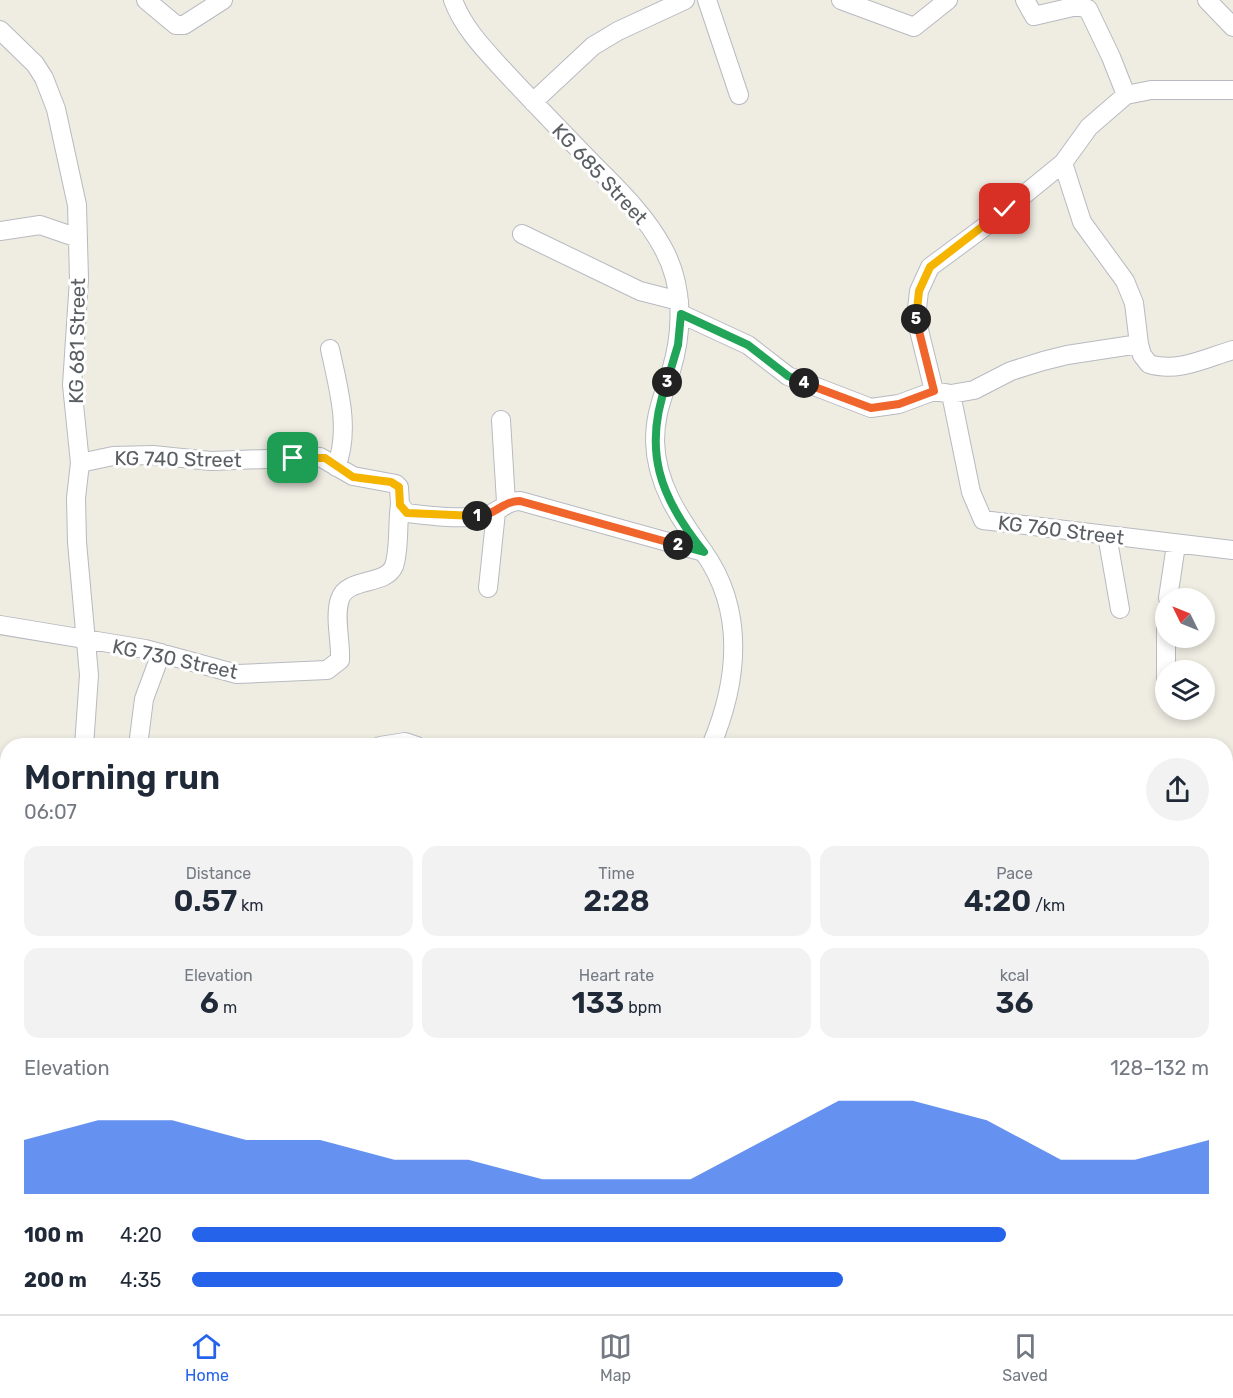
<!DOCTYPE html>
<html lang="en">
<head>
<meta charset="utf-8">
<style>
	body { margin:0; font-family:Rubik,sans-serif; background:#f2f2f3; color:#1f2937; height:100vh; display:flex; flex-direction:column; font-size:22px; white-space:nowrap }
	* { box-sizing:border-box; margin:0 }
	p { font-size:20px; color:#747a83 }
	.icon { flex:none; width:33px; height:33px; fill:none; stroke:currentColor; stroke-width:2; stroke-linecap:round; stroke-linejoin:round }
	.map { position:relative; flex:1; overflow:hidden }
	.drawer { position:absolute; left:0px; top:738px; width:1233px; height:576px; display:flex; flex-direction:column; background:#fff; border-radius:24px 24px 0 0; box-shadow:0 3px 9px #0003 }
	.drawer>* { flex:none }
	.needle { width:39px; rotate:313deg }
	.buttons { position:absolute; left:1155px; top:588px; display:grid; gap:12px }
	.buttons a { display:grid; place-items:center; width:60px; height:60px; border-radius:50%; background:#fff; box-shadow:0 3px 9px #0003; font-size:30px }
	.pin { position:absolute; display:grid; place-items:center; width:51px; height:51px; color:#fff; margin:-26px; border-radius:12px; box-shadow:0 3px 9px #0006 }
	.km { position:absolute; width:30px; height:30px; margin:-15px; border-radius:50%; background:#222; color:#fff; font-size:16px; line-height:30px; text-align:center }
	.round { display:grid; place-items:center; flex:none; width:63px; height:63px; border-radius:32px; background:#f2f2f3 }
	.overview { display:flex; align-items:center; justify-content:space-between; height:102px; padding:0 24px }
	h1 { font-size:33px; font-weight:600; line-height:45px }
	.metrics { display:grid; grid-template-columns:repeat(3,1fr); gap:9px; height:102px; padding:6px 24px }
	.metrics div { display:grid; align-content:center; border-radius:15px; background:#f2f2f3; text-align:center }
	.metrics b { font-size:30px; font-weight:600 }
	.metrics small { font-size:16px; font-weight:400 }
	.metrics p { font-size:16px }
	.chart { height:168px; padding:12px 24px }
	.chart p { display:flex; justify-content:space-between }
	.chart svg { width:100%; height:108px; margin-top:6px; fill:#2563eb; opacity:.7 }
	ul { padding:0 24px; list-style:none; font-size:20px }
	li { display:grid; grid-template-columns:96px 72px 1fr; align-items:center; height:45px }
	li i { height:15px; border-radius:8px; background:#2563eb }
	.tabs { display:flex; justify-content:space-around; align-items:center; height:84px; border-top:2px solid #e0e1e3; background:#fff; font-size:16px; color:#747a83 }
	.tabs a { display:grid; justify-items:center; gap:3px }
	.tabs .current { color:#2563eb }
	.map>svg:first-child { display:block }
	.building { fill:#ccc8c1; stroke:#d4cdbf; stroke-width:1.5 }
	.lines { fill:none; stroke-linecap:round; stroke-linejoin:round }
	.minor-casing { stroke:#b7bac0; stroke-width:20 }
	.minor { stroke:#fff; stroke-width:18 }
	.split-1-casing { stroke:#fff; stroke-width:12 }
	.split-2-casing { stroke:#fff; stroke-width:12 }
	.split-3-casing { stroke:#fff; stroke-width:12 }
	.split-4-casing { stroke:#fff; stroke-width:12 }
	.split-5-casing { stroke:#fff; stroke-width:12 }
	.split-6-casing { stroke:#fff; stroke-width:12 }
	.split-1 { stroke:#f5b400; stroke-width:8 }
	.split-2 { stroke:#f0652b; stroke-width:8 }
	.split-3 { stroke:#22a559; stroke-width:8 }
	.split-4 { stroke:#22a559; stroke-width:8 }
	.split-5 { stroke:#f0652b; stroke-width:8 }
	.split-6 { stroke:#f5b400; stroke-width:8 }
	.labels { text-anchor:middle; stroke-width:6; stroke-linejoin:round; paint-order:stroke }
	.street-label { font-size:20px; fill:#5a5f64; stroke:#fff }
</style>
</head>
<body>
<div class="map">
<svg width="1233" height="1314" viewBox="0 0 1233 1314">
	<rect width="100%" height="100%" fill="#efece2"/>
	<path class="building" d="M1226,1080H1233V1106L1226,1105Z
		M1025,1306L1022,1314H989L991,1308L988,1307Z"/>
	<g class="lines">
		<defs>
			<path id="minor" d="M146,0L176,25H184L223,0
				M453,0C463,28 486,51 506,73C535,104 564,134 594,165C619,190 646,216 663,248C684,286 683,331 671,371C663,397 655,413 655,441C656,484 679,517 703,551C746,611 738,682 711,746
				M707,0L739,95
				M841,0L914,27L948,0
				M1025,0L1034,16L1077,6L1088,9L1111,57L1126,95
				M1207,0L1233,27
				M0,30L35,64L44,78L56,109L77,205L79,279L72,385L80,463L76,498L77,542L89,675L84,746
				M533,102L593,46L618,31L685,0
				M1063,163L1082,222L1125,281L1134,303L1139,344
				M0,231L40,225L78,238
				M522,234L640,291L679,301
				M681,314L748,345L788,376L871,408L899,404L934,391L951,394L974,390L1011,371L1043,361L1067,355L1139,344L1142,355L1149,364C1178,373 1206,358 1233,350
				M330,349C338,387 351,429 336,467
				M934,391L916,318L919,291L930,267L987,225L1063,163L1089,127L1126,95L1151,90H1233
				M951,394L971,492L983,520L1233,550
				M501,420L506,502
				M80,463L113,456L153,455L211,461L320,457L353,476L396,484L399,487L400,505L407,513C431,516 462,520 485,515C500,513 504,501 520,501L704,552
				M1107,535L1120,609
				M488,588L496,512
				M1168,598L1176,545
				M1166,622V678
				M0,625L145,649L237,674L327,670L340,660C341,641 334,617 340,599C347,577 386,586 394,566C400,548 397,524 400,505
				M138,746L144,699L161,653
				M380,746L405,742L417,746
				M1226,833L1228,783
				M0,931L8,918
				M0,984L8,990
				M1226,993L1233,990
				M0,1178H8
				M1,1286L5,1314
				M1226,1303H1233
				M117,1306L118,1314
				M445,1314V1306
				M826,1314L829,1306
				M1069,1314L1076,1306"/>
		</defs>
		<use href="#minor" class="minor-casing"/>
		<use href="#minor" class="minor"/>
	</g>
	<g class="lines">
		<defs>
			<path id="split-1" d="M293,458H325L353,477L391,482L399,487L400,505L407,513L477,516"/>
			<path id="split-2" d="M477,516C495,516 502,501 520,501L678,545"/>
			<path id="split-3" d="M667,382C642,450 660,498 704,552L678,545"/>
			<path id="split-4" d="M667,382L678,345L681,314L748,345L788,376L804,383"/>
			<path id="split-5" d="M804,383L871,408L899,404L934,391L916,319"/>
			<path id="split-6" d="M916,319L919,291L930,267L1005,209"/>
		</defs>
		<use href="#split-1" class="split-1-casing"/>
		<use href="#split-2" class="split-2-casing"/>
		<use href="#split-3" class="split-3-casing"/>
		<use href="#split-4" class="split-4-casing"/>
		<use href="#split-5" class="split-5-casing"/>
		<use href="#split-6" class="split-6-casing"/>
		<use href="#split-1" class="split-1"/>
		<use href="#split-2" class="split-2"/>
		<use href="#split-3" class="split-3"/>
		<use href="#split-4" class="split-4"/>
		<use href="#split-5" class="split-5"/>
		<use href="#split-6" class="split-6"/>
	</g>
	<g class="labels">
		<g class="street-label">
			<text transform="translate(600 174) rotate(47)" y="7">KG 685 Street</text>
			<text transform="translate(77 341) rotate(-89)" y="7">KG 681 Street</text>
			<text transform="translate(178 459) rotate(1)" y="7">KG 740 Street</text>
			<text transform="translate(1061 530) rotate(7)" y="7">KG 760 Street</text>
			<text transform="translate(175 659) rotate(12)" y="7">KG 730 Street</text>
		</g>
	</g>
</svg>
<div class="buttons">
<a><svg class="needle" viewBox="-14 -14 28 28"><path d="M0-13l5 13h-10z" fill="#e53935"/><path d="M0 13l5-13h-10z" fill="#747a83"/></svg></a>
<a><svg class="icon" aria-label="layers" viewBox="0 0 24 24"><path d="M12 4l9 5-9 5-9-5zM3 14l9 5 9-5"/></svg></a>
</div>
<div class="pin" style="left:293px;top:458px;background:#1e9e55"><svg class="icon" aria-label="arrive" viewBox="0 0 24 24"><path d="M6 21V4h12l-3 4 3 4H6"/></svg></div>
<div class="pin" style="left:1005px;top:209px;background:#d93025"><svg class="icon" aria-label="check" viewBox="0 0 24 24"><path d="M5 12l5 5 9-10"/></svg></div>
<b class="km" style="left:477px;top:516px">1</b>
<b class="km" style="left:678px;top:545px">2</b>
<b class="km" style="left:667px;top:382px">3</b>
<b class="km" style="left:804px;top:383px">4</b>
<b class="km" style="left:916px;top:319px">5</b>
<section class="drawer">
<div class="overview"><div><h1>Morning run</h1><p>06:07</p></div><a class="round"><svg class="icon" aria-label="share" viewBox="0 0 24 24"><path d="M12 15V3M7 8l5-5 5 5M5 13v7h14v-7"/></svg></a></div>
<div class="metrics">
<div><p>Distance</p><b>0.57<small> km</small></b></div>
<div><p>Time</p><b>2:28</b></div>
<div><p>Pace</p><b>4:20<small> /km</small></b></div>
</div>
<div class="metrics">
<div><p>Elevation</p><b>6<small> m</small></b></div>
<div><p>Heart rate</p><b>133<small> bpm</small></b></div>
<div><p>kcal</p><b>36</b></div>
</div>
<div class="chart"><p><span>Elevation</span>128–132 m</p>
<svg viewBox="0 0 160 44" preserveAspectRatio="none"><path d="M0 44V22L10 14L20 14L30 22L40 22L50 30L60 30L70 38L80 38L90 38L100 22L110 6L120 6L130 14L140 30L150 30L160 22V44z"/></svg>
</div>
<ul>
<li><b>100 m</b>4:20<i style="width:80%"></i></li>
<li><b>200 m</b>4:35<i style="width:64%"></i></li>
</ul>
</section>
</div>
<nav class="tabs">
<a class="current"><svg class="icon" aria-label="home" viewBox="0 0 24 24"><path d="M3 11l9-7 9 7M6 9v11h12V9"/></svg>Home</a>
<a><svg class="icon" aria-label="map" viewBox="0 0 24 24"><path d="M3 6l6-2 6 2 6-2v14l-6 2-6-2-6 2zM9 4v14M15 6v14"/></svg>Map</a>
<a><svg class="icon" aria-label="saved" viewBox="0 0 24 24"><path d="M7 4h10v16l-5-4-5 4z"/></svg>Saved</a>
</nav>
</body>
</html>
